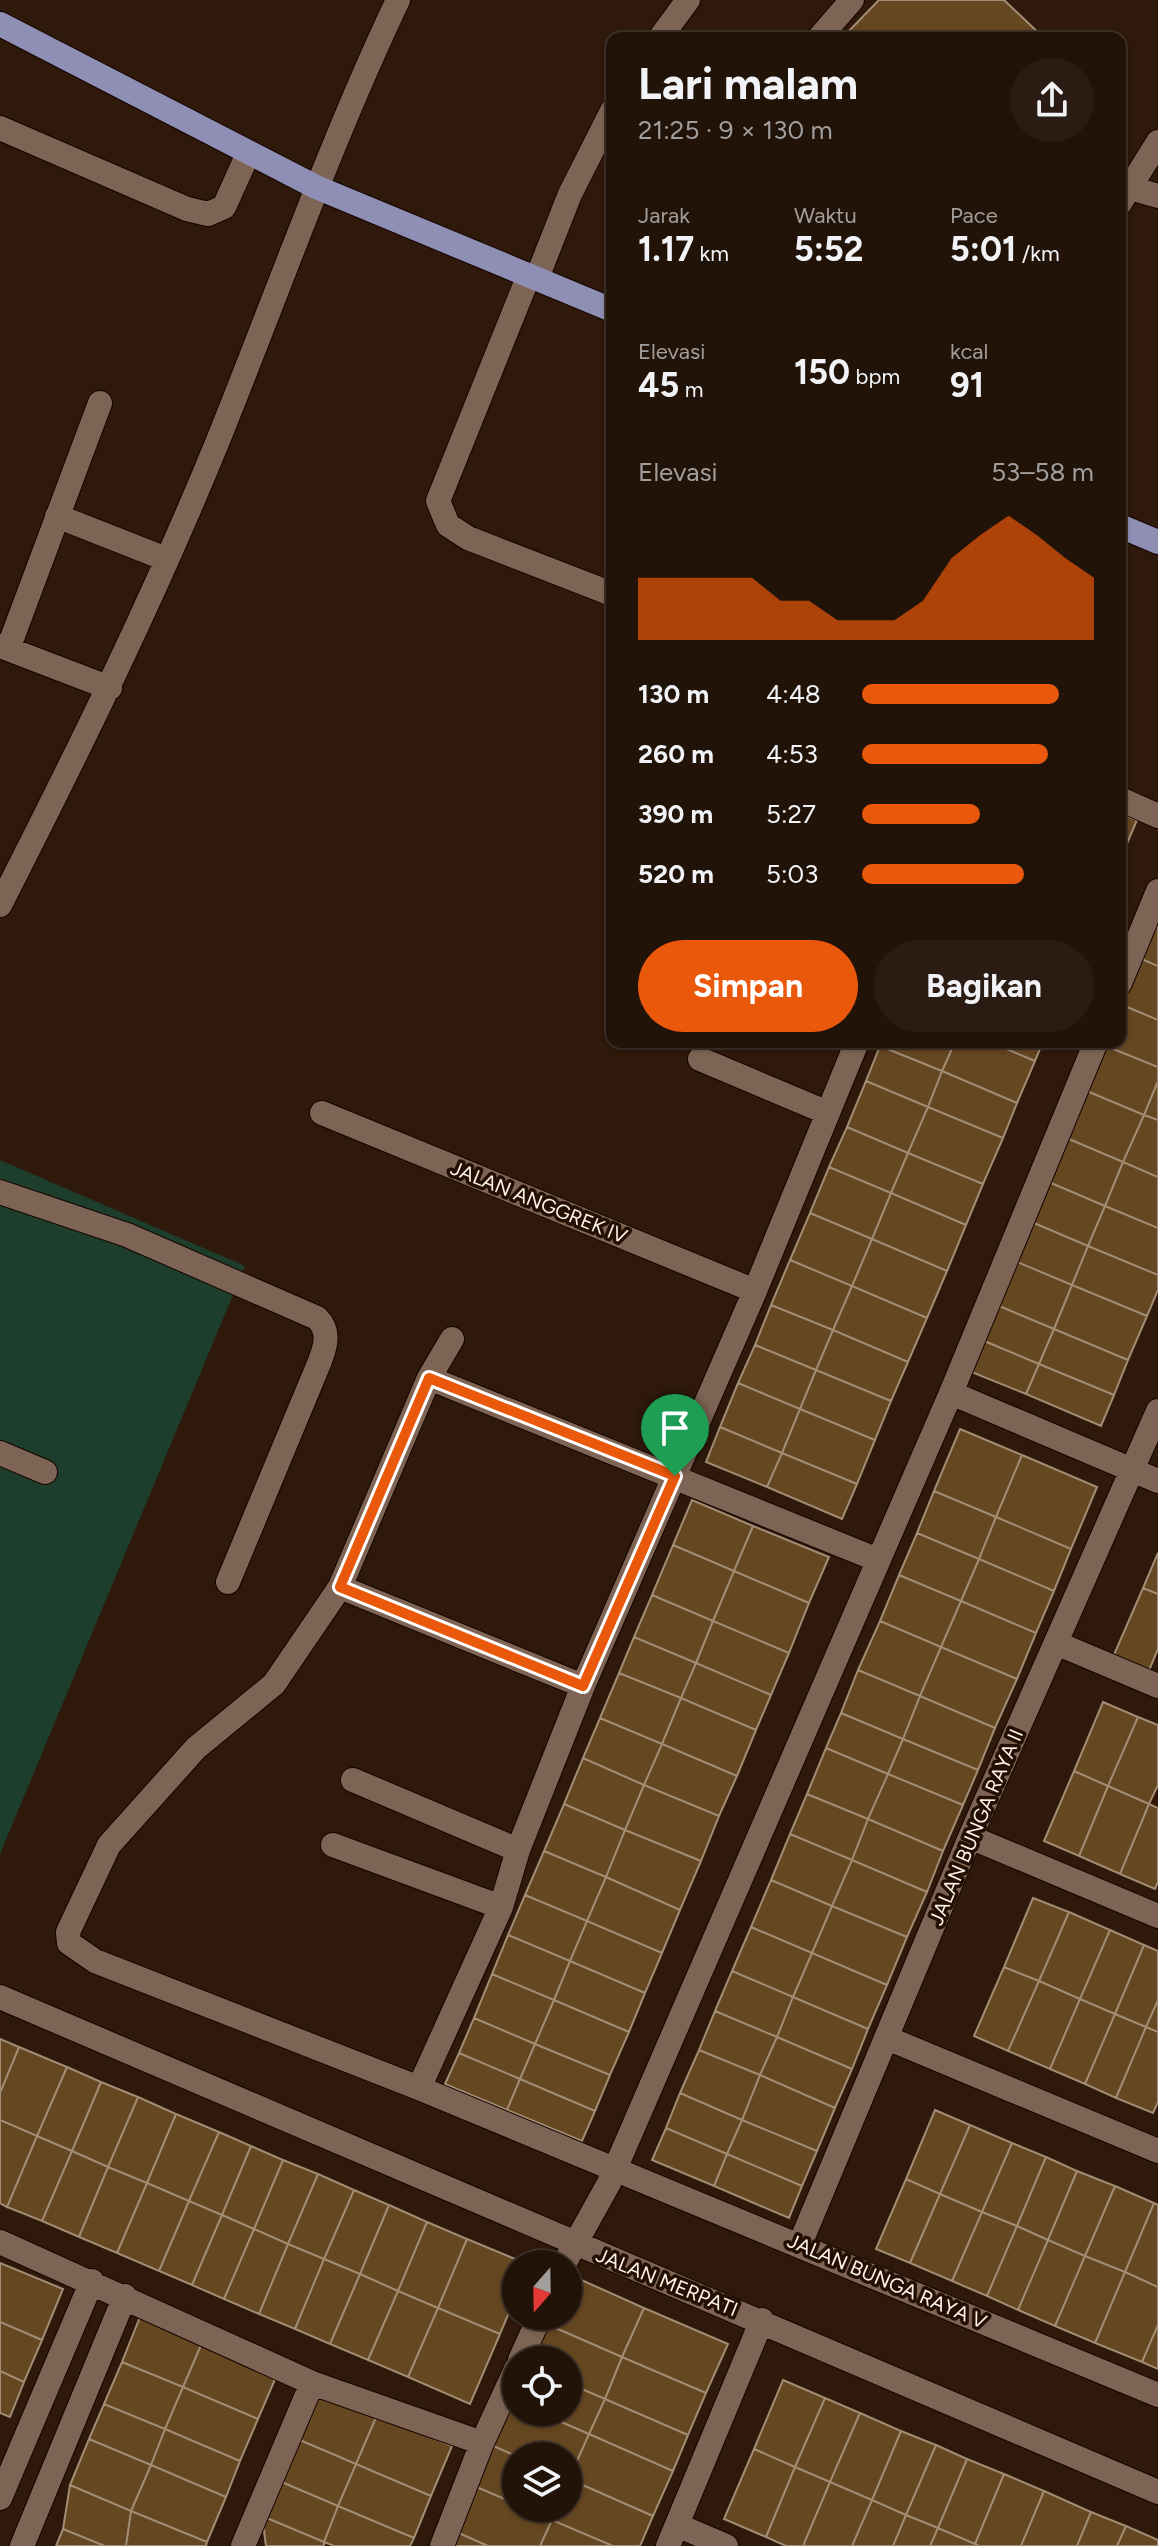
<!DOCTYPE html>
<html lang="id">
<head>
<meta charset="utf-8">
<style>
	body { margin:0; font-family:Figtree,sans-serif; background:#2a1c12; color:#f1f3f6; height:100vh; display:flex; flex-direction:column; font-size:30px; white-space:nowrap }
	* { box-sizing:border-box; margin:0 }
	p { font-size:26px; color:#a29e9c }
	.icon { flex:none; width:44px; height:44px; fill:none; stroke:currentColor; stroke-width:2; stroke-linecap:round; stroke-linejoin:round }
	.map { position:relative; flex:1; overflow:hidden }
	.details { position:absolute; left:606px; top:32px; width:520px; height:1016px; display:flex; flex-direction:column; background:#221308; border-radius:16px; box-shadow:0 2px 6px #0004,0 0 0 2px #3f3229 }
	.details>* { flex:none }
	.needle { width:52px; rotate:200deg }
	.tools { position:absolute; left:502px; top:2250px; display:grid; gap:16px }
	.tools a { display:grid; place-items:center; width:80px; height:80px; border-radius:50%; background:#221308; box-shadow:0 2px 6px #0004,0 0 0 2px #3f3229; font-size:40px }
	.pin { position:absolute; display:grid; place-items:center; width:68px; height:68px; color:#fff; margin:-82px -34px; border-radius:50% 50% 50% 0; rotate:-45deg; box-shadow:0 0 8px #0007 }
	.pin .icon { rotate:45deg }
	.round { display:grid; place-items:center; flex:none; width:84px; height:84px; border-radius:42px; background:#2a1c12 }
	.head { display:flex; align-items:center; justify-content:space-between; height:136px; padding:0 32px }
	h1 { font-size:44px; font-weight:700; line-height:60px }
	.stats { display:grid; grid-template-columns:repeat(3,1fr); gap:12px; height:136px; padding:8px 32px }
	.stats div { display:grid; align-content:center }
	.stats b { font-size:34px; font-weight:700 }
	.stats small { font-size:22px; font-weight:400 }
	.stats p { font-size:22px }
	.chart { height:224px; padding:16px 32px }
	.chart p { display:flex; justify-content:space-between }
	.chart svg { width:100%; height:144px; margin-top:8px; fill:#ea580c; opacity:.7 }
	.primary-button { display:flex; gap:16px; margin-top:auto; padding:16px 32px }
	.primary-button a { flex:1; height:92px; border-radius:48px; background:#ea580c; color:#fff; font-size:32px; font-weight:700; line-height:92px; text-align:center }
	.primary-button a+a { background:#2a1c12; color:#f1f3f6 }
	ul { padding:0 32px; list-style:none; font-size:26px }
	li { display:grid; grid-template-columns:128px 96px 1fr; align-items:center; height:60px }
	li i { height:20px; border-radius:10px; background:#ea580c }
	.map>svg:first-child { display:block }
	.green { fill:#1d3e2c }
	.building { fill:#654721; stroke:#a28d75; stroke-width:2 }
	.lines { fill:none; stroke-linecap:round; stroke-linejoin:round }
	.minor-casing { stroke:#150400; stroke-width:26 }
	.major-casing { stroke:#150400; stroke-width:26 }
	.minor { stroke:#7e6454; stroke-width:24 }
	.major { stroke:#8f8fb5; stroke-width:24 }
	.route-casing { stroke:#fff; stroke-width:16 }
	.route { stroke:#ea580c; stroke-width:10 }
	.labels { text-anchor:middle; stroke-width:7; stroke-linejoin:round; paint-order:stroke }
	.street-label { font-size:20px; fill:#fef2eb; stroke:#240f03 }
</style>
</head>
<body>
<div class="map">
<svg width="1158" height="2546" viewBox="0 0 1158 2546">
	<rect width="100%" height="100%" fill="#2e190b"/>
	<path class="green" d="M0,1160L245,1266L0,1854Z"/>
	<path class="building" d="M879,0H1004L1044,38H842Z
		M1120,813L1137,820L1120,860Z
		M1152,922L1158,924V966L1137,957Z
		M1137,957L1158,966V1020L1120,1004Z
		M1120,1004L1158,1020V1067L1101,1044L1120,1042Z
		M882,1042H955L942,1071L880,1046Z
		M955,1042H990L1035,1061L1017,1103L942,1071Z
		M990,1042H1043L1035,1061Z
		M1101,1044L1158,1067V1081L1144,1115L1082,1089Z
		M880,1046L942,1071L928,1107L866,1081Z
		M942,1071L1017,1103L1003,1138L928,1107Z
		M866,1081L928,1107L908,1153L847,1127Z
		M1158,1081V1120L1144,1115Z
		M1082,1089L1144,1115L1123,1162L1062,1136Z
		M928,1107L1003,1138L983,1184L908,1153Z
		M1144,1115L1158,1120V1177L1123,1162Z
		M847,1127L908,1153L891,1193L829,1167Z
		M1062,1136L1123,1162L1105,1206L1044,1180Z
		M908,1153L983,1184L966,1225L891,1193Z
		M1123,1162L1158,1177V1228L1105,1206Z
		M829,1167L891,1193L872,1239L810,1213Z
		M1044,1180L1105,1206L1088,1246L1027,1220Z
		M891,1193L966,1225L947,1271L872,1239Z
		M1105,1206L1158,1228V1275L1088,1246Z
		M810,1213L872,1239L852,1286L790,1260Z
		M1027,1220L1088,1246L1072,1285L1010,1259Z
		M872,1239L947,1271L927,1318L852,1286Z
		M1088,1246L1158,1275V1290L1147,1316L1072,1285Z
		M1010,1259L1072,1285L1054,1329L992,1303Z
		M790,1260L852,1286L833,1330L771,1305Z
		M1072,1285L1147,1316L1128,1360L1054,1329Z
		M852,1286L927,1318L908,1362L833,1330Z
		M992,1303L1054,1329L1039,1364L977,1338Z
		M771,1305L833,1330L816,1370L755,1345Z
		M1054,1329L1128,1360L1114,1395L1039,1364Z
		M833,1330L908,1362L891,1401L816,1370Z
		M977,1338L1039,1364L1026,1394L964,1369Z
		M755,1345L816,1370L800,1409L738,1383Z
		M1039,1364L1114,1395L1101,1426L1026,1394Z
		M816,1370L891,1401L875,1440L800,1409Z
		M738,1383L800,1409L782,1453L720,1427Z
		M800,1409L875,1440L857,1484L782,1453Z
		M720,1427L782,1453L767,1487L706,1462Z
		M960,1429L1022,1455L996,1517L934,1491Z
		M782,1453L857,1484L842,1519L767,1487Z
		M1022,1455L1097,1487L1071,1549L996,1517Z
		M934,1491L996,1517L979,1559L917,1533Z
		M692,1500L753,1526L734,1571L673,1545Z
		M996,1517L1071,1549L1054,1591L979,1559Z
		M753,1526L829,1557L809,1603L734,1571Z
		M917,1533L979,1559L961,1601L899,1575Z
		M673,1545L734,1571L713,1621L652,1595Z
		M1158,1553V1594L1143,1588Z
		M979,1559L1054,1591L1036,1633L961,1601Z
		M734,1571L809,1603L789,1653L713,1621Z
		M899,1575L961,1601L941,1647L880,1621Z
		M1143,1588L1158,1594V1649L1148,1673L1113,1657Z
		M652,1595L713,1621L696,1663L634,1637Z
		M961,1601L1036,1633L1017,1679L941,1647Z
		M713,1621L789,1653L771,1695L696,1663Z
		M880,1621L941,1647L920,1696L858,1670Z
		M634,1637L696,1663L681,1698L619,1673Z
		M941,1647L1017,1679L995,1728L920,1696Z
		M696,1663L771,1695L756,1730L681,1698Z
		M858,1670L920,1696L903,1739L841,1713Z
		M619,1673L681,1698L662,1744L600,1718Z
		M920,1696L995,1728L978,1770L903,1739Z
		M681,1698L756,1730L737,1776L662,1744Z
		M1103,1702L1138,1717L1108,1786L1074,1771Z
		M841,1713L903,1739L888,1774L826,1748Z
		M1138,1717L1158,1725V1785L1149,1804L1108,1786Z
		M600,1718L662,1744L644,1785L583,1758Z
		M903,1739L978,1770L963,1805L888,1774Z
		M662,1744L737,1776L719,1816L644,1785Z
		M826,1748L888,1774L868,1819L807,1794Z
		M583,1758L644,1785L625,1830L564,1804Z
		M1074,1771L1108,1786L1079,1856L1044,1841Z
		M888,1774L963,1805L943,1851L868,1819Z
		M644,1785L719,1816L701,1861L625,1830Z
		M1108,1786L1149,1804L1120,1874L1079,1856Z
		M807,1794L868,1819L852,1860L790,1834Z
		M564,1804L625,1830L606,1877L544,1851Z
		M1149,1804L1158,1808V1882L1155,1889L1120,1874Z
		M868,1819L943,1851L927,1892L852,1860Z
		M625,1830L701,1861L680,1910L606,1877Z
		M790,1834L852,1860L832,1906L771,1880Z
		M544,1851L606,1877L587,1921L525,1895Z
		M852,1860L927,1892L907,1937L832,1906Z
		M606,1877L680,1910L662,1953L587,1921Z
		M771,1880L832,1906L812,1953L751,1927Z
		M525,1895L587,1921L570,1961L508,1935Z
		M1033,1898L1069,1912L1039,1981L1004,1967Z
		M832,1906L907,1937L887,1985L812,1953Z
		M1069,1912L1110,1930L1080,1999L1039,1981Z
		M587,1921L662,1953L645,1993L570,1961Z
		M751,1927L812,1953L793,1997L732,1971Z
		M1110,1930L1144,1945L1115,2014L1080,1999Z
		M508,1935L570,1961L554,2000L492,1974Z
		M1144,1945L1158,1951V2000L1146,2027L1115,2014Z
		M812,1953L887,1985L868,2029L793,1997Z
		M570,1961L645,1993L629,2032L554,2000Z
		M1004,1967L1039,1981L1008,2051L974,2036Z
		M732,1971L793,1997L777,2037L715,2011Z
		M492,1974L554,2000L535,2044L474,2018Z
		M1039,1981L1080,1999L1050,2069L1008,2051Z
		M793,1997L868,2029L852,2069L777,2037Z
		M1080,1999L1115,2014L1085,2084L1050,2069Z
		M554,2000L629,2032L610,2075L535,2044Z
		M1158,2000V2032L1146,2027Z
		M715,2011L777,2037L760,2075L699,2050Z
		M1115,2014L1146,2027L1116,2098L1085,2084Z
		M474,2018L535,2044L520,2079L459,2053Z
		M1146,2027L1158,2032V2102L1153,2113L1116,2098Z
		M777,2037L852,2069L835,2108L760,2075Z
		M0,2039L19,2047L0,2093Z
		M535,2044L610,2075L595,2111L520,2079Z
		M19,2047L67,2067L37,2136L0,2120V2093Z
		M699,2050L760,2075L742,2120L680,2093Z
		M459,2053L520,2079L507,2110L445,2084Z
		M67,2067L101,2082L72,2151L37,2136Z
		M760,2075L835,2108L817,2151L742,2120Z
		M520,2079L595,2111L582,2141L507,2110Z
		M101,2082L138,2097L108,2167L72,2151Z
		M680,2093L742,2120L727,2154L666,2128Z
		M138,2097L176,2114L147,2183L108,2167Z
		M935,2110L970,2125L940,2194L906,2179Z
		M176,2114L219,2132L189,2201L147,2183Z
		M0,2120L37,2136L7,2207L0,2203Z
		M742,2120L817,2151L802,2186L727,2154Z
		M970,2125L1012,2143L982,2212L940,2194Z
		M666,2128L727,2154L714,2186L652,2160Z
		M219,2132L251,2146L222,2215L189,2201Z
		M37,2136L72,2151L42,2221L7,2207Z
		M1012,2143L1046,2157L1017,2226L982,2212Z
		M251,2146L283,2160L254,2229L222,2215Z
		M72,2151L108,2167L79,2237L42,2221Z
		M727,2154L802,2186L789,2218L714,2186Z
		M1046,2157L1077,2171L1048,2240L1017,2226Z
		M283,2160L318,2174L288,2244L254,2229Z
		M108,2167L147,2183L117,2253L79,2237Z
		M1077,2171L1115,2186L1085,2256L1048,2240Z
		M318,2174L354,2190L324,2259L288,2244Z
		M906,2179L940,2194L910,2263L876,2249Z
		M147,2183L189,2201L159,2271L117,2253Z
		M1115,2186L1154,2203L1125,2272L1085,2256Z
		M354,2190L389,2205L360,2274L324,2259Z
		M940,2194L982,2212L952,2281L910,2263Z
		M189,2201L222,2215L192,2285L159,2271Z
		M1154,2203L1158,2205V2287L1125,2272Z
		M389,2205L427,2222L398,2291L360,2274Z
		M982,2212L1017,2226L987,2296L952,2281Z
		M222,2215L254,2229L224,2299L192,2285Z
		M427,2222L467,2239L438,2308L398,2291Z
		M1017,2226L1048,2240L1018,2310L987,2296Z
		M254,2229L288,2244L259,2314L224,2299Z
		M467,2239L527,2264H516V2296L500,2334L438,2308Z
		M1048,2240L1085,2256L1055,2326L1018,2310Z
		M288,2244L324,2259L295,2329L259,2314Z
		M1085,2256L1125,2272L1095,2343L1055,2326Z
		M324,2259L360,2274L330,2344L295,2329Z
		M0,2263L63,2289L42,2340L0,2322Z
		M1125,2272L1158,2287V2325L1142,2362L1095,2343Z
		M360,2274L398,2291L368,2360L330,2344Z
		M568,2274L644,2308L622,2357L542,2322L545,2316H568Z
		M398,2291L438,2308L408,2377L368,2360Z
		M438,2308L500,2334L470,2404L408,2377Z
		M644,2308L728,2344L706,2393L622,2357Z
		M142,2312L204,2338L183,2387L122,2362Z
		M0,2322L42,2340L24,2382L0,2371Z
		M542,2322L622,2357L605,2399L568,2383V2360H525Z
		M1158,2325V2369L1142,2362Z
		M204,2338L279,2370L258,2419L183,2387Z
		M622,2357L706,2393L688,2435L605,2399Z
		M122,2362L183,2387L165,2429L104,2404Z
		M0,2371L24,2382L10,2417L0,2413Z
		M783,2380L825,2398L795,2467L754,2449Z
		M568,2383L605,2399L589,2434L538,2412H568Z
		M183,2387L258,2419L240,2461L165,2429Z
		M315,2389L377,2415L356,2464L295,2438Z
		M825,2398L860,2413L830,2482L795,2467Z
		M508,2399L516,2403V2412H538L589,2434L569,2479L568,2456H516L489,2444Z
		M605,2399L688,2435L673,2471L589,2434Z
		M104,2404L165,2429L151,2465L89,2439Z
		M860,2413L901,2431L872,2500L830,2482Z
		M377,2415L452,2446L431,2496L356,2464Z
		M165,2429L240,2461L226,2497L151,2465Z
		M901,2431L936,2445L906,2515L872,2500Z
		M589,2434L673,2471L653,2516L569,2479Z
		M295,2438L356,2464L338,2506L277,2480Z
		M89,2439L151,2465L131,2511L70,2485Z
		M489,2444L516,2456V2504L472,2485Z
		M936,2445L967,2459L938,2528L906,2515Z
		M754,2449L795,2467L766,2537L724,2519Z
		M967,2459L1004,2474L975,2544L938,2528Z
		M356,2464L431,2496L414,2538L338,2506Z
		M151,2465L226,2497L207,2542L131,2511Z
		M795,2467L830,2482L803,2546H786L766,2537Z
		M1004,2474L1044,2491L1021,2546H979L975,2544Z
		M569,2479L653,2516L640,2546H613L552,2520L557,2508H568Z
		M277,2480L338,2506L324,2542L262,2516Z
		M830,2482L872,2500L852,2546H803Z
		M70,2485L131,2511L126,2546H105L63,2529Z
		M472,2485L516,2504V2508L552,2520L540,2546H488L452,2530Z
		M1044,2491L1091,2512L1077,2546H1021Z
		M872,2500L906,2515L893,2546H852Z
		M338,2506L414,2538L410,2546H334L324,2542Z
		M525,2508H557L552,2520Z
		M131,2511L207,2542L206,2546H126Z
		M1091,2512L1126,2526L1117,2546H1077Z
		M906,2515L938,2528L930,2546H893Z
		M262,2516L324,2542V2546H266Z
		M552,2520L613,2546H540Z
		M1126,2526L1158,2540V2546H1117Z
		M938,2528L975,2544L974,2546H930Z
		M63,2529L105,2546H56Z
		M452,2530L488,2546H445Z"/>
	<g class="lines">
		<defs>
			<path id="minor" d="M660,38L688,0
				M819,38L852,0
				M0,128L187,209L208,214L224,207L248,154
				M1130,188L1158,196
				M1120,203L1158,142
				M529,275L438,501L448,525L468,538L612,594
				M537,278L570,194L612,111
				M57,516L166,559
				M0,646L110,688
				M8,649L100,403
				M1120,799L1158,816
				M0,905C78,752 154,598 219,438C278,292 330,143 398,0
				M1120,983L1158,891
				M700,1059L828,1113
				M322,1113L755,1291
				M0,1192L127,1235L317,1318C330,1331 326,1345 320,1361L228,1582
				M452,1339L429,1378L340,1587L274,1684L196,1748L109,1845L68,1932L69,1943L95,1961L419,2088L1158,2395
				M429,1378L878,1560
				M951,1393L1158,1481
				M0,1453L45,1472
				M340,1587L583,1686
				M1056,1643L1158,1686
				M353,1780L518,1850
				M970,1837L1158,1916
				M333,1845L501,1907
				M0,1997L1158,2492
				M887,2038L1158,2151
				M419,2088L501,1907L518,1850L583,1686L755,1291L857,1042
				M0,2242L312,2383L482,2443
				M800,2244L970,1837L1158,1411
				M564,2264L609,2183L951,1393L1096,1042
				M520,2360L540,2316
				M0,2498L92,2281
				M677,2525L726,2546
				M22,2546L125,2296
				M243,2546L312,2383
				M442,2546L482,2443L516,2369
				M668,2546L762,2320"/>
			<path id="major" d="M0,24L316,187L612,310
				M1120,526L1158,542"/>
		</defs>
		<use href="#minor" class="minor-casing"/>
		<use href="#major" class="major-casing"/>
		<use href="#minor" class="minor"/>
		<use href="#major" class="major"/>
	</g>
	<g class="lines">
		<defs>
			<path id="route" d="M429,1378L675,1476L583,1686L340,1587Z"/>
		</defs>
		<use href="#route" class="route-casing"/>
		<use href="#route" class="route"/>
	</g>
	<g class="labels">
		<g class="street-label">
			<text transform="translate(539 1202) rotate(22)" y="7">JALAN ANGGREK IV</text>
			<text transform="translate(976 1827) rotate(-67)" y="7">JALAN BUNGA RAYA II</text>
			<text transform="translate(887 2281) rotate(23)" y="7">JALAN BUNGA RAYA V</text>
			<text transform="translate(667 2282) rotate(22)" y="7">JALAN MERPATI</text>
		</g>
	</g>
</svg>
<div class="tools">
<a><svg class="needle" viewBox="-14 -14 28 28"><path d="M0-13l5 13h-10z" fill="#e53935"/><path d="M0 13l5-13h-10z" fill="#a29e9c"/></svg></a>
<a><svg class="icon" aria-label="locate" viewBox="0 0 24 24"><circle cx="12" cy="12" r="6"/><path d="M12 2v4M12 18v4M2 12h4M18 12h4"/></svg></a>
<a><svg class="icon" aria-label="layers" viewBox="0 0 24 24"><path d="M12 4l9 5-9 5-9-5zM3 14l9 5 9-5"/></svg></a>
</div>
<div class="pin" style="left:675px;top:1476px;background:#1e9e55"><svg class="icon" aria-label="arrive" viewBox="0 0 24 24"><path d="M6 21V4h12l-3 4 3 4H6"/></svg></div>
<section class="details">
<div class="head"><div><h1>Lari malam</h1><p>21:25 · 9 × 130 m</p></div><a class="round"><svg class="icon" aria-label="share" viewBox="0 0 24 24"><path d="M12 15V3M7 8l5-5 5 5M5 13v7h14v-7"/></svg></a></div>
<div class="stats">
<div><p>Jarak</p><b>1.17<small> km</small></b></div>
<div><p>Waktu</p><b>5:52</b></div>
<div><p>Pace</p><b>5:01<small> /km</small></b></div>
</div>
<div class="stats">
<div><p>Elevasi</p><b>45<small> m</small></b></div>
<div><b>150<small> bpm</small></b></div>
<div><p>kcal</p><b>91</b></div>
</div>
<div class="chart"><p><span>Elevasi</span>53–58 m</p>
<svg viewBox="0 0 160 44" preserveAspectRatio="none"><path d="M0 44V25L10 25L20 25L30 25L40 25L50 32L60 32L70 38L80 38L90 38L100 32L110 19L120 12L130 6L140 12L150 19L160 25V44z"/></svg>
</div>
<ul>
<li><b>130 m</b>4:48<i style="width:85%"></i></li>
<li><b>260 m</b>4:53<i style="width:80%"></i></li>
<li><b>390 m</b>5:27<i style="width:51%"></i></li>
<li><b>520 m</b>5:03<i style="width:70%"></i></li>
</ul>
<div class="primary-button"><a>Simpan</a><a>Bagikan</a></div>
</section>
</div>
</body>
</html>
